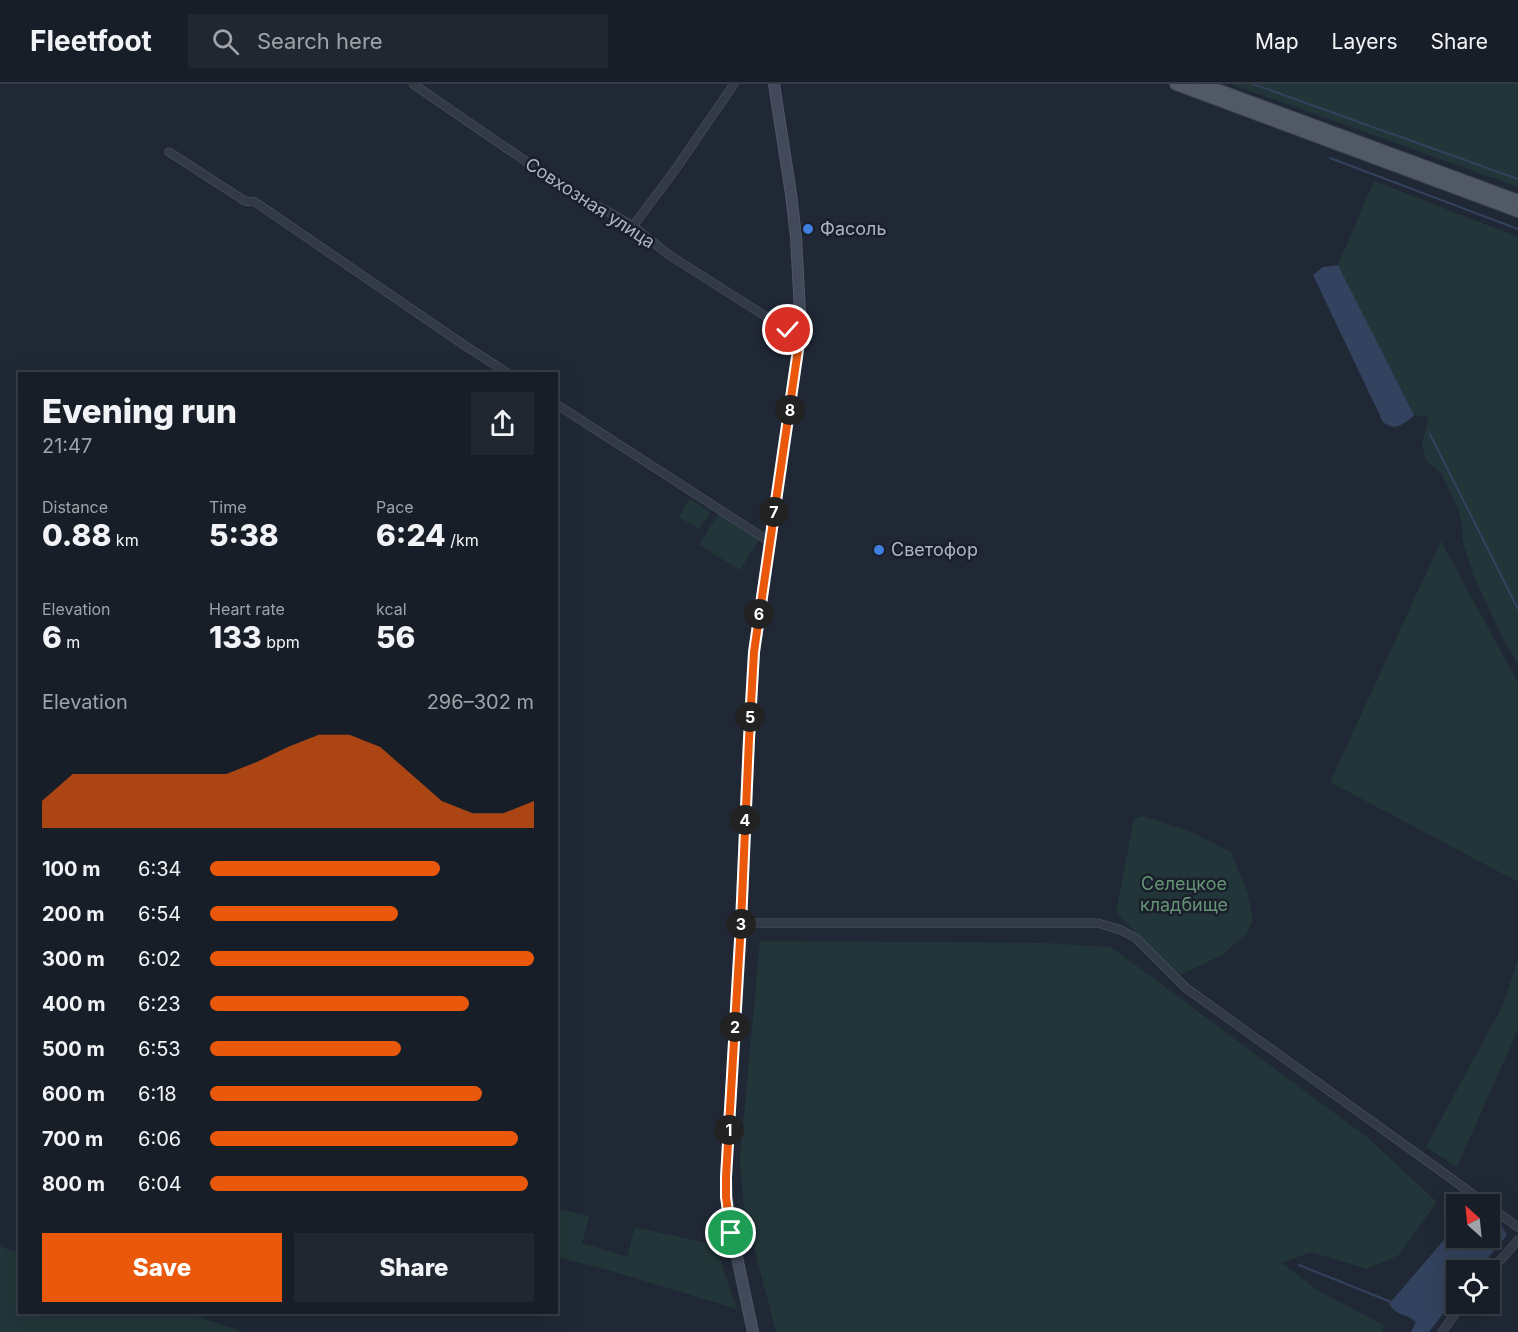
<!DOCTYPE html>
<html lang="en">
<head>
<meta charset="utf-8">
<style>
	body { margin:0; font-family:Inter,sans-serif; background:#212730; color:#f1f3f6; height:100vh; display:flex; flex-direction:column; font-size:22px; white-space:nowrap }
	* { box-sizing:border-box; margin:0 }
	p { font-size:20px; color:#9fa2a8 }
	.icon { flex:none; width:33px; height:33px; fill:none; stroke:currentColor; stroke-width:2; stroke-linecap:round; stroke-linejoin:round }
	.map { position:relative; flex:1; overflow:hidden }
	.sheet { position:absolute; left:18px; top:288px; width:540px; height:942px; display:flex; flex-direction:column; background:#181e28; border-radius:0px; box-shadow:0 6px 24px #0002,0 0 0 2px #363c45 }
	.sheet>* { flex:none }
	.needle { width:39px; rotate:333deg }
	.fabs { position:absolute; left:1446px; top:1110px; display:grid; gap:12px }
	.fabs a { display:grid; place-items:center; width:54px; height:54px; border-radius:0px; background:#181e28; box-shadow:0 6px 24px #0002,0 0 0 2px #363c45; font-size:30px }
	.pin { position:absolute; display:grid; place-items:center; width:51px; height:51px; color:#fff; margin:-26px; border:3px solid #fff; border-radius:50%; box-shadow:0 2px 6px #0007 }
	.km { position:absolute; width:30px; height:30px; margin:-15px; border-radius:50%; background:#222; color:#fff; font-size:16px; line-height:30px; text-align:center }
	.round { display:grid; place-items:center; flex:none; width:63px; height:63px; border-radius:0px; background:#212730 }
	.overview { display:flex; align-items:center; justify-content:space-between; height:102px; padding:0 24px }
	h1 { font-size:33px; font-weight:800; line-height:45px }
	.stats { display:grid; grid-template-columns:repeat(3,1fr); gap:9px; height:102px; padding:6px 24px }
	.stats div { display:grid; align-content:center }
	.stats b { font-size:30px; font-weight:800 }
	.stats small { font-size:16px; font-weight:400 }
	.stats p { font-size:16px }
	.chart { height:168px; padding:12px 24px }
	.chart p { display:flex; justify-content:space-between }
	.chart svg { width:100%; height:108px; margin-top:6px; fill:#ea580c; opacity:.7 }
	.action { display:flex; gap:12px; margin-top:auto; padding:12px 24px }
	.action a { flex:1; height:69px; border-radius:0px; background:#ea580c; color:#fff; font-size:24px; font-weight:800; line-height:69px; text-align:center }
	.action a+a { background:#212730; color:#f1f3f6 }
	ul { padding:0 24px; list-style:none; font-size:20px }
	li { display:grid; grid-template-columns:96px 72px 1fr; align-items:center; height:45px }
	li i { height:15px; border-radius:8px; background:#ea580c }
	header { display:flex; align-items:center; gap:36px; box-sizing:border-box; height:84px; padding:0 30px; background:#181e28; border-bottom:2px solid #363c45 }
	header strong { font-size:28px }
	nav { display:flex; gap:33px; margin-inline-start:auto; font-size:21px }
	.search { width:420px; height:54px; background:#212730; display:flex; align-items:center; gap:15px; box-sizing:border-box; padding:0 21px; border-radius:0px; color:#9fa2a8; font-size:22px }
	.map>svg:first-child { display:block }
	.green { fill:#223538 }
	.water { fill:#33425e }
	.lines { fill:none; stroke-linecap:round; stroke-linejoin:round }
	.stream { stroke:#33425e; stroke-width:2 }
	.street-casing { stroke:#505765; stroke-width:9 }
	.secondary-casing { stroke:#505765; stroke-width:12 }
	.primary-casing { stroke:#3c4350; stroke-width:14 }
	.street { stroke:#333a47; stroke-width:8 }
	.secondary { stroke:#41495a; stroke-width:10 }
	.primary { stroke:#515967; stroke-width:12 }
	.route-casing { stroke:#fff; stroke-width:12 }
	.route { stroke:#ea580c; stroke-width:8 }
	.shop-dot { fill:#3f7fe0; stroke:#191f2b; stroke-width:2 }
	.labels { text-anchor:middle; stroke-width:5; stroke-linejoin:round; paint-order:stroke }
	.street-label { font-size:18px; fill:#adb4c4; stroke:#191f2b }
	.poi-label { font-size:18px; fill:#adb4c4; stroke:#191f2b; text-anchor:start }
	.park-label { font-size:18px; fill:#659373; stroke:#191f2b }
</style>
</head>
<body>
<header>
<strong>Fleetfoot</strong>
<div class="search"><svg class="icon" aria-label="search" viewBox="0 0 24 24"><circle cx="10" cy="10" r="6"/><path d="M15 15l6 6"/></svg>Search here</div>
<nav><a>Map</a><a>Layers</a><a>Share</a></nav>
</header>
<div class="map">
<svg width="1518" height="1248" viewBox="0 0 1518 1248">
	<rect width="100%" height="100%" fill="#202836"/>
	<path class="green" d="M1231,0H1518V103Z
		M1374,97L1518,153V581L1500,548L1473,491L1462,454L1463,444L1458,425L1442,390L1426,377L1422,359L1429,333L1414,331L1338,181Z
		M690,415L710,428L699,445L679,433Z
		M718,430L759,456L740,486L699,461Z
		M1441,457L1518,599V798L1330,698Z
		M1143,732L1191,748L1231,768L1247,808L1253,836L1246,850L1222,871L1180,891L1116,828L1134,735Z
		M760,857L1045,859L1111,863L1367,1053L1437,1118L1399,1171L1367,1185L1311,1168L1282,1179L1320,1208L1384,1241L1382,1248H776L744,1125L740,1075Z
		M1518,874V945L1457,1083L1426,1063L1504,919Z
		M557,1124L589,1132L582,1159L627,1173L635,1143L715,1161L737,1225L605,1185L557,1173Z
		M0,1162L19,1169L20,1228L188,1229L243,1248H0Z"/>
	<path class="water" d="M1338,181L1414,331C1405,340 1394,348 1383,338L1313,191L1323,183Z
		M1490,1132L1500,1139L1507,1151L1478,1186H1456V1213L1429,1248H1411L1416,1238C1406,1229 1398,1233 1389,1220L1456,1142V1154H1490Z"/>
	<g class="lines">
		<path class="stream" d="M1253,0L1518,95
			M1330,74L1518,145
			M1430,350L1518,525
			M1299,1181L1391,1218"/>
		<defs>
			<path id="street" d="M413,0L559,100L633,142L669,171L773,237L800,252
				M169,68L245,117L255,118L464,261L509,290
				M633,142L675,86L734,0
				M556,320L770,458
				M741,839H1098L1121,846L1136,854L1186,904L1445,1090L1486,1120
				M1490,1123L1518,1143
				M1490,1188L1518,1156
				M1442,1248L1462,1220"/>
			<path id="secondary" d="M753,1248L728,1131L726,1093L740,862L749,655L754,569L800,252V228L796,153L791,110L774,0"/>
			<path id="primary" d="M1176,0L1518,127
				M1201,0L1518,117"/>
		</defs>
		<use href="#street" class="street-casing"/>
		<use href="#secondary" class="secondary-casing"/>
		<use href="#primary" class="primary-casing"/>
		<use href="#street" class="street"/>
		<use href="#secondary" class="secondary"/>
		<use href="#primary" class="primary"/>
	</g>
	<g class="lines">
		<defs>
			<path id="route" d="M731,1149L726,1113V1093L741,839L749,655L754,568L800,252L788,246"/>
		</defs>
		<use href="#route" class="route-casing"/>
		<use href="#route" class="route"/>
	</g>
	<g class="shop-dot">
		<circle cx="808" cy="145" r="6"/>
		<circle cx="879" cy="466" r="6"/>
	</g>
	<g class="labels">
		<g class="street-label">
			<text transform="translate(590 119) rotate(33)" y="6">Совхозная улица</text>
		</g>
		<g class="poi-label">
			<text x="820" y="151">Фасоль</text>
			<text x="891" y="472">Светофор</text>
		</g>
		<g class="park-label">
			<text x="1184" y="806">Селецкое<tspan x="1184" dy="21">кладбище</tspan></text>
		</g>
	</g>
</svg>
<div class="fabs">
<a><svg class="needle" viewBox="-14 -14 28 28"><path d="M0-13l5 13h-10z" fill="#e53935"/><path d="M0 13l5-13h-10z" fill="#9fa2a8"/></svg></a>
<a><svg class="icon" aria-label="locate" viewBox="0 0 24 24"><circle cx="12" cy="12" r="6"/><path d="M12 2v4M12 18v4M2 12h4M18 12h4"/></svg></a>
</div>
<div class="pin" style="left:731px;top:1149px;background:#1e9e55"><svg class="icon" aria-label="arrive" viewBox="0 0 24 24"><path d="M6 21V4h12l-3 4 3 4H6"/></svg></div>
<div class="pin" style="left:788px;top:246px;background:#d93025"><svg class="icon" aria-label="check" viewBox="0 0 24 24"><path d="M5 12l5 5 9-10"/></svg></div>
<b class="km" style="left:729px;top:1046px">1</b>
<b class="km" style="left:735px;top:943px">2</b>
<b class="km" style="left:741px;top:840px">3</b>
<b class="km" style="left:745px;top:736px">4</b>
<b class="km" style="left:750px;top:633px">5</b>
<b class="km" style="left:759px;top:530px">6</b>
<b class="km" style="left:774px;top:428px">7</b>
<b class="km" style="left:790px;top:326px">8</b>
<section class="sheet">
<div class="overview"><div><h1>Evening run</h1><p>21:47</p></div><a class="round"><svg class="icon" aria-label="share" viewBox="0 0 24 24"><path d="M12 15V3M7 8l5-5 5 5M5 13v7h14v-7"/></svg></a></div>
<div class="stats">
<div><p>Distance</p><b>0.88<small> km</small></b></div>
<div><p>Time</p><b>5:38</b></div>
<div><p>Pace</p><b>6:24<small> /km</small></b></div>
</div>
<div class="stats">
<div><p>Elevation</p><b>6<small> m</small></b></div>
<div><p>Heart rate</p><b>133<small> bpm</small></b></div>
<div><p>kcal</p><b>56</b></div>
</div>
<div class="chart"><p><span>Elevation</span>296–302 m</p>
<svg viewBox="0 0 160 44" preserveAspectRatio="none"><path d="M0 44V33L10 22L20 22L30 22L40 22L50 22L60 22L70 17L80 11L90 6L100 6L110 11L120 22L130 33L140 38L150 38L160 33V44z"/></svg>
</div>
<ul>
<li><b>100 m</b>6:34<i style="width:71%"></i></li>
<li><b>200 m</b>6:54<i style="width:58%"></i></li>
<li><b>300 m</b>6:02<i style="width:100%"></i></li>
<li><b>400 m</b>6:23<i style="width:80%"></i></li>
<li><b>500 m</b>6:53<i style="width:59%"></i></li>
<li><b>600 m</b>6:18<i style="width:84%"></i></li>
<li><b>700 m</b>6:06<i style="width:95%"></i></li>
<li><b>800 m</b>6:04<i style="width:98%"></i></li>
</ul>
<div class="action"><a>Save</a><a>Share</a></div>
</section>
</div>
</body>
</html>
